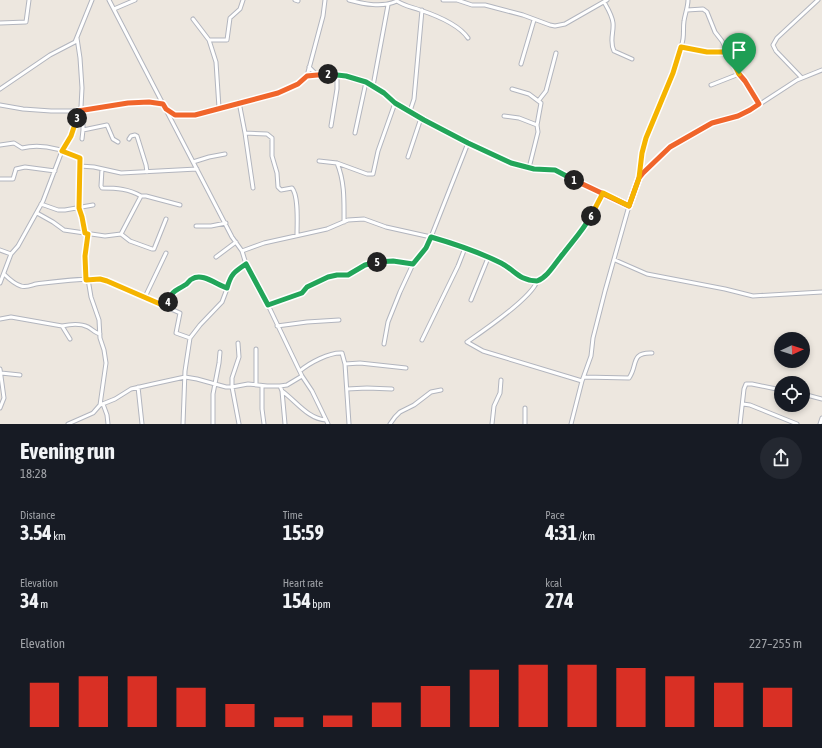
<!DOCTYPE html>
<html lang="en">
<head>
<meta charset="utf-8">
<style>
	body { margin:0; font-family:"Asap Condensed",sans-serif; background:#242831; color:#f1f3f6; height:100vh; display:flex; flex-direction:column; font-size:15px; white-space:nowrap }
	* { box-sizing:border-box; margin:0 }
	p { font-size:13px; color:#9ea1a6 }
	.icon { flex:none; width:22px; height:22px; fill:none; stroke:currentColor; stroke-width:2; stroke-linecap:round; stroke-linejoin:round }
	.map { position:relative; height:424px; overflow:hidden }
	.drawer { display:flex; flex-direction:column; background:#171b24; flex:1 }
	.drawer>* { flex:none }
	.needle { width:26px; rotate:87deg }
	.tools { position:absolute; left:774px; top:332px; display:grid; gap:8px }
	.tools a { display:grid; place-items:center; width:36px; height:36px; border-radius:50%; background:#171b24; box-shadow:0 2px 6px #0003; font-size:20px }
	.pin { position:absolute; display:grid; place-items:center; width:34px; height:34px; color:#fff; margin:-41px -17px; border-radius:50% 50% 50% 0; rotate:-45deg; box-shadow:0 0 4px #0007 }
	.pin .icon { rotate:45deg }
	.km { position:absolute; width:20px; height:20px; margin:-10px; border-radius:50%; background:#222; color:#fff; font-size:11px; line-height:20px; text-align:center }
	.round { display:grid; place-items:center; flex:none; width:42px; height:42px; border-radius:21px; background:#242831 }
	.headline { display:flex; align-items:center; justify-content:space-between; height:68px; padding:0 20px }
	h1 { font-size:22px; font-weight:700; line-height:30px }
	.metrics { display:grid; grid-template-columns:repeat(3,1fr); gap:6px; height:68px; padding:4px 20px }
	.metrics div { display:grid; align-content:center }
	.metrics b { font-size:20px; font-weight:700 }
	.metrics small { font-size:11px; font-weight:400 }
	.metrics p { font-size:11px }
	.chart { height:112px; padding:8px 20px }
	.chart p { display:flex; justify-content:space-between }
	.chart svg { width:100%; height:72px; margin-top:4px; stroke:#d93025; stroke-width:6 }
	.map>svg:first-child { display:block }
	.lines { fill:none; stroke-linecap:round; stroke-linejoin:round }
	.minor-casing { stroke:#b2b5be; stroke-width:5 }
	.minor { stroke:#fff; stroke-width:3 }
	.split-1-casing { stroke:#fff; stroke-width:8 }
	.split-2-casing { stroke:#fff; stroke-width:8 }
	.split-3-casing { stroke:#fff; stroke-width:8 }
	.split-4-casing { stroke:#fff; stroke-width:8 }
	.split-5-casing { stroke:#fff; stroke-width:8 }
	.split-6-casing { stroke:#fff; stroke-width:8 }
	.split-7-casing { stroke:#fff; stroke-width:8 }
	.split-1 { stroke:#f0652b; stroke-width:5 }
	.split-2 { stroke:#22a559; stroke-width:5 }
	.split-3 { stroke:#f0652b; stroke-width:5 }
	.split-4 { stroke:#f5b400; stroke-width:5 }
	.split-5 { stroke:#22a559; stroke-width:5 }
	.split-6 { stroke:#22a559; stroke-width:5 }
	.split-7 { stroke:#f5b400; stroke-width:5 }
</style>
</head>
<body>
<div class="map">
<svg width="822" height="424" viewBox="0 0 822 424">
	<rect width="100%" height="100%" fill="#ede7df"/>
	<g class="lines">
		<defs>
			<path id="minor" d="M109,0L232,237L242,251L246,264L268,305L302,376L312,391L328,424
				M295,0L298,1
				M349,0C364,4 382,8 397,1
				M443,0H457L472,5H485L523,15L550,25L555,26L565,24L607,0
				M397,1C404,6 412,7 420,10C435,15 459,25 468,38
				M604,2C608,9 612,15 613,23C614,33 609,41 614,51L632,59
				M114,9L135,0
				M687,10L703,9L707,12L715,32L722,41L737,71L745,81L759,104
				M193,19L209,40
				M0,23L26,22L29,0
				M681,47L707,52H728
				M521,64L534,20
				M309,67L317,75
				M307,76L326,74L337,75L366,82L384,93L395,103L424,120L468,143L494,154L511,163L522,167L555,170L629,206
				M801,77L776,51L773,45L777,38L818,0
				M711,85L739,74
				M373,86L388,5
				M0,89L50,55L75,42L92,0
				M512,89L529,94L541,103L537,125
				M539,100L546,91L556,53
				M239,102L245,133L253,188
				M0,105L23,109L51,111H83L129,103L149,102L163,105
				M219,108L216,62L209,40H227L230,18L240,9L243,0
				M167,110L178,116L195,115L278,93L298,85L307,76L323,16L325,0
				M410,111L414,99L422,10
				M504,116L519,118L537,125L538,132L529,168
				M331,126L337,89V75
				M83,130L107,125L113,139L118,142
				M245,133L267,134L272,138V156L277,173L278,187L281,190L292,188C299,196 297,224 297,235
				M355,133L366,82
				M82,139L83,130V111
				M129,139L131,136L135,135L137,136L146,165L147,172
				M0,145L14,143L22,148C41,143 62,149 80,158L79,208L82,217L85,233
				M408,157L421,118
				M319,161L337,163L367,174H373L378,151L395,103
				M193,162L209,157L225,154
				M337,163C345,182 344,202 344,222
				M80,166L94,167L121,173L197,169
				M102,169L101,186L102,188C117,188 129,189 141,196
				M639,178C639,141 660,108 673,74C677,63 681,51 683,39C684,33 683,27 684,21C685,14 688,7 688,0
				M0,179H13L16,169L25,167L55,171
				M41,204L58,210H65L93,205
				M37,213L53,222L64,230L105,236L121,234L130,241L152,249H154L166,219
				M196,226H211L226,223
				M121,234L141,196H146L180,205
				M0,250L11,254
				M242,251L264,243L327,229L348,220L364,219L386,227L431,237L465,248L502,264L522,278L537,281L542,278L551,269L576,240L603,193
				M216,257L236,242
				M615,260L647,274L725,289L753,296L822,292
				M4,274C9,279 14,284 21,286C26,288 32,285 36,284C53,282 92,276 107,281L180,313L176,333L190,338
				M88,279L91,297L99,320L100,338L104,350L106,363L100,405
				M86,280L85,256L88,234
				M537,281C532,298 483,331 467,342L483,351L582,381
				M0,283L11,254L18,246L43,201L62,151L71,136L77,119L78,111L81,107L82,88L80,58L77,38
				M145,297L166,253
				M471,300L488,258
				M268,305L304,292L307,287L328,277L337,275H348L369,263L393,261L413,264
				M167,307L174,291L187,285L192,279L197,277L206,278L227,288
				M0,319L11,317L62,326L70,339
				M62,326C71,324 80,323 88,327C92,329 95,333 100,334
				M277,326L307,322L339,320
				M422,340L458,266L465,248
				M238,343L239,357L232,378V387L239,424
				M384,344L388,322L400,292L413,264L426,248L431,237L468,143
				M256,349V385
				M345,364L360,363L406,368
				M0,369L4,398L0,408
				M300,371C309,363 330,352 342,353L345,364L349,424
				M1,373L20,375
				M584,377L629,378C638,366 630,352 652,353
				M262,386V409L264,424
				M280,386L282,391C296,401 308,419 326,420
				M138,387L142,424
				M347,389L367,388L392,389
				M282,391L285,424
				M803,394L822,399
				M103,404L107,415L108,424
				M743,404L750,405L797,424
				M525,408V424
				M68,424L93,413L100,405L115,399L131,389L153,384L185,377L197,379L226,387H232L248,384L267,386H280L287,385L302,376
				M183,424L185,371L190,338L200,325L222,302L233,273L246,264
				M213,424V394L219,363L220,352
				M390,424L395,417L400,412L414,405L431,392L441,390
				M492,424L494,406L500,393L501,380
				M571,424L582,381L591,356L593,338L605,291L629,206L639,178L643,173L669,147L713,123L739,115L751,110L797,80L822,70
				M740,424L744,389L746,384H752L781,390
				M820,424L822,418"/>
		</defs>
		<use href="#minor" class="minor-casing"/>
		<use href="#minor" class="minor"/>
	</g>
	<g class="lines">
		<defs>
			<path id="split-1" d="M574,180L629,206L639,178L643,173L670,147L712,123L738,116L750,110L759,104L745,81L739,74"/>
			<path id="split-2" d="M328,74L346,76L366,82L384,93L395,103L424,120L468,143L511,163L534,169L555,170L574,180"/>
			<path id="split-3" d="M77,118L78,111L128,103L149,102L163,104L166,109L175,115H195L278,93L298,84L307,76L328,74"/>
			<path id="split-4" d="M77,118L71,136L62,151L80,158L79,208L82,217L85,233L88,234L85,256L86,280L100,279L107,281L167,307L168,302"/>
			<path id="split-5" d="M168,302C174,289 174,292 185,285C188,284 189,280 192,279C202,272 217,285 227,288C231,274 234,272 246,264L268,305L302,293L307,287L328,277L337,275H348L365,265L377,262"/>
			<path id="split-6" d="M377,262L393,261L413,264L426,248L431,237C455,244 479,252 501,263C516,271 518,280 537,281C548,277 555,263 563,254C573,241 583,230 591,216"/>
			<path id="split-7" d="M591,216L603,193L629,206L639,178L642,153L646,138L673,73L681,47L707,52H728L739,74"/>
		</defs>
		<use href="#split-1" class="split-1-casing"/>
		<use href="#split-2" class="split-2-casing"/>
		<use href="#split-3" class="split-3-casing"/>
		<use href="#split-4" class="split-4-casing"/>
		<use href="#split-5" class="split-5-casing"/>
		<use href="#split-6" class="split-6-casing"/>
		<use href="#split-7" class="split-7-casing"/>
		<use href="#split-1" class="split-1"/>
		<use href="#split-2" class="split-2"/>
		<use href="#split-3" class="split-3"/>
		<use href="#split-4" class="split-4"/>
		<use href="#split-5" class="split-5"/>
		<use href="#split-6" class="split-6"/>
		<use href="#split-7" class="split-7"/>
	</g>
</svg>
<div class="tools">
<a><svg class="needle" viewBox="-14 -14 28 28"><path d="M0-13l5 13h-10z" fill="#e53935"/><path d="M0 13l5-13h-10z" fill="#9ea1a6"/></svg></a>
<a><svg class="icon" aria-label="locate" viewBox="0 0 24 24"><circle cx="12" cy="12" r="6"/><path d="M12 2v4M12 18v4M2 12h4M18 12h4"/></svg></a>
</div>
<div class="pin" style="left:739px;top:74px;background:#1e9e55"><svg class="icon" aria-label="arrive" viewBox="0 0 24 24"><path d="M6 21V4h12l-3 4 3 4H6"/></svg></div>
<b class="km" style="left:574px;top:180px">1</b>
<b class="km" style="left:328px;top:74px">2</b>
<b class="km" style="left:77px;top:118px">3</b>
<b class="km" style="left:168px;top:302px">4</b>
<b class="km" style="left:377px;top:262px">5</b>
<b class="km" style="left:591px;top:216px">6</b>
</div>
<section class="drawer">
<div class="headline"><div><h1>Evening run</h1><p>18:28</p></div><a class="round"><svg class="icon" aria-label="share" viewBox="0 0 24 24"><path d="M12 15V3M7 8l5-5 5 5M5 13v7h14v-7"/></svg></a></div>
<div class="metrics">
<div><p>Distance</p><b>3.54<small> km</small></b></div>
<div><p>Time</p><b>15:59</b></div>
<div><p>Pace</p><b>4:31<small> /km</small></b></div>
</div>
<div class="metrics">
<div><p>Elevation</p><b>34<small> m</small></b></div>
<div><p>Heart rate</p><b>154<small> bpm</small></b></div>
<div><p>kcal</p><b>274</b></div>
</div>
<div class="chart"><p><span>Elevation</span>227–255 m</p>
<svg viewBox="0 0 160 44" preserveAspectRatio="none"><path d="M5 44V17M15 44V13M25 44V13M35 44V20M45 44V30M55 44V38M65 44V37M75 44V29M85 44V19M95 44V9M105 44V6M115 44V6M125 44V8M135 44V13M145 44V17M155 44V20"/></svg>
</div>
</section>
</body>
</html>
